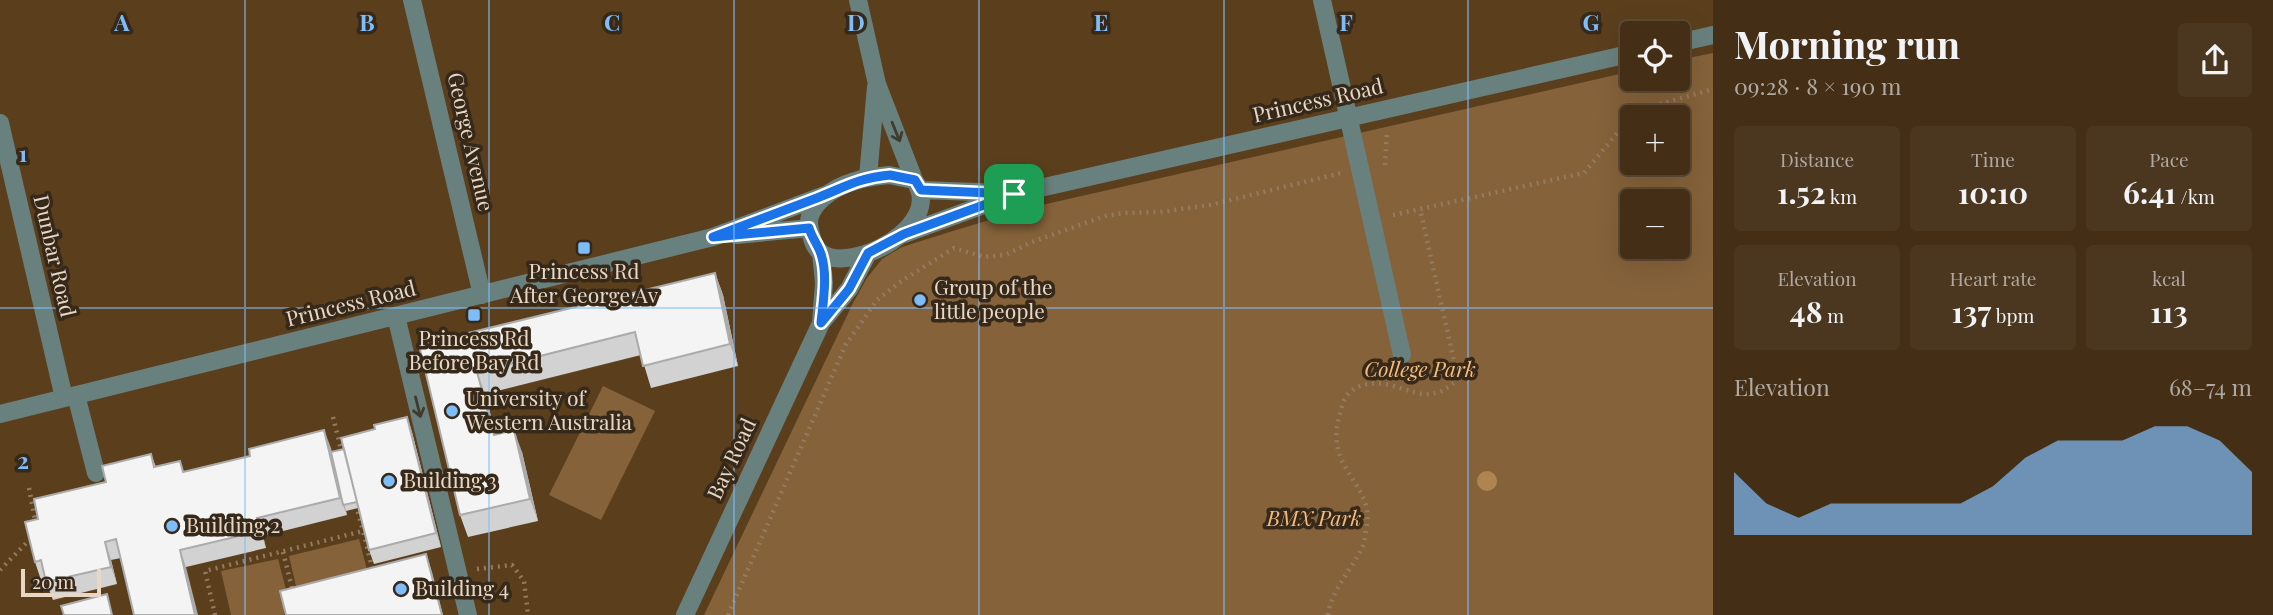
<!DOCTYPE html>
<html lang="en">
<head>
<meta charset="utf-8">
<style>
	body { margin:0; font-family:"Playfair Display",serif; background:#4b371f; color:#f1f3f6; height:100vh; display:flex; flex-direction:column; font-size:26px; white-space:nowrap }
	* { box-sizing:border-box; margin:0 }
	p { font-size:23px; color:#afa9a1 }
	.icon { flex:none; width:38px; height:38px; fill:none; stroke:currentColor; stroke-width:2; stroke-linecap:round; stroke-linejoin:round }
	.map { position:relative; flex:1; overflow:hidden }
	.side { display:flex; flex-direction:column; background:#442f16; width:560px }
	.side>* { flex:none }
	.fabs { position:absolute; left:1620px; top:21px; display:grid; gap:14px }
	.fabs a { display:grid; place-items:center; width:70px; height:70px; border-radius:7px; background:#442f16; box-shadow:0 7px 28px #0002,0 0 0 2px #5c4a35; font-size:35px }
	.scale { position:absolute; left:21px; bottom:18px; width:80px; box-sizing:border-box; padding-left:7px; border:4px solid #e8d7c5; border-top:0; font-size:19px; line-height:24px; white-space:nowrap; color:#e8d7c5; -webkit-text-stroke:5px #36291a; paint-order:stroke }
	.pin { position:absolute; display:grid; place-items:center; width:60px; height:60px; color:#fff; margin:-30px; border-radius:14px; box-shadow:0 4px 10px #0006 }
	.round { display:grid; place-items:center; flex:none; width:74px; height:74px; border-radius:7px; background:#4b371f }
	.head { display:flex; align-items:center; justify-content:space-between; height:119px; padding:0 21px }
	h1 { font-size:38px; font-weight:700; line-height:52px }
	.figures { display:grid; grid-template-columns:repeat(3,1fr); gap:10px; height:119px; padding:7px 21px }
	.figures div { display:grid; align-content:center; border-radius:7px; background:#4b371f; text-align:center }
	.figures b { font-size:30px; font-weight:700 }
	.figures small { font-size:19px; font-weight:400 }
	.figures p { font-size:19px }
	.chart { height:196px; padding:14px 21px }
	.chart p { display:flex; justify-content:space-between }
	.chart svg { width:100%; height:126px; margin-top:7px; fill:#7fbdfa; opacity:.7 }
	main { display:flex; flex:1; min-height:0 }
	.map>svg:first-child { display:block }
	.green { fill:#85623a; fill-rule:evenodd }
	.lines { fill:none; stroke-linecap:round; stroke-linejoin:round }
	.path { stroke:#937b60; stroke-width:4.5; stroke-dasharray:2 5; stroke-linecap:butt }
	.minor { stroke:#69817e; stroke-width:18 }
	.tree { fill:#b08451 }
	.wall { fill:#d2d2d2 }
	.shaded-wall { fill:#ababab }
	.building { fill:#f4f4f4; stroke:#ababab; stroke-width:2 }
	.oneway { stroke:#403b2e }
	.route-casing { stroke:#fff; stroke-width:14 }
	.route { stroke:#1a73e8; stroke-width:9 }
	.grid { fill:none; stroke:#7fbdfa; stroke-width:2; stroke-opacity:0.55 }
	.poi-dot { fill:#7fbdfa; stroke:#36291a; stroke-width:2.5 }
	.labels { text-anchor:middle; stroke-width:7; stroke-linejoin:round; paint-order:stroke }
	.street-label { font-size:21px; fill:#e8d7c5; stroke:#36291a }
	.poi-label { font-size:21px; fill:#e8d7c5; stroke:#36291a; text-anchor:start }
	.park-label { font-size:21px; font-style:italic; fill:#f6bc7c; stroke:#36291a }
	.grid-label { font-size:23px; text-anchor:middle; font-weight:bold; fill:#7fbdfa; stroke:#36291a; stroke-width:7; stroke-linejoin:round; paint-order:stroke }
</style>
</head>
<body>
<main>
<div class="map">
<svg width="1713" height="615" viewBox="0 0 1713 615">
	<rect width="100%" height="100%" fill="#5b3f1d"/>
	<path class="green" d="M1713,53V615H704L853,303L867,278L882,259L902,247L956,230L1033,207L1633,71V79H1678V60ZM1633,117H1678V163H1633ZM1633,201H1678V247H1633Z
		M603,386L655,411L601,520L549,495Z
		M359,539L371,585L299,599L289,556Z
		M278,559L289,601L284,606V615H231L221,571Z"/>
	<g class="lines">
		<path class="path" d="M1385,165L1387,131
			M1393,215L1584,173L1633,114L1643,109L1713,89
			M333,417L342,453
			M29,488L36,525
			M356,505L363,531
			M283,552L293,592
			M477,569L512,565L524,581L528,615
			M0,570L34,535
			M215,615L205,571L363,531L373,571
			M728,615L846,344L877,300L900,282L954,248L984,257L1005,255L1032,242L1105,216L1123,213L1160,212L1210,205L1341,173
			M1328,615C1331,590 1351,571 1362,548C1365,541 1366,530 1367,522C1371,496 1346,476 1339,453C1334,436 1337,423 1342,406C1345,394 1355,386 1368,384C1403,378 1423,413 1458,379L1420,209"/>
		<path class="minor" d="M412,0L482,295
			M858,0L877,84L914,180
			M1322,0L1402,355
			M1678,43L1713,35
			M0,123L64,398
			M889,175L914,180C947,225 851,275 821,253C815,248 812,240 811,234C807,222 809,214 817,204C835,183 863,177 889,175Z
			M868,177L876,87
			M921,190L1004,193
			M904,234L1014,194L1633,53
			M737,235L809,228
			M396,316L468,615
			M821,323L824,283L821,253
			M76,395L96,473
			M0,414L713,237L825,195
			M685,615L821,323L849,289L868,253"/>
	</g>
	<circle class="tree" cx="1487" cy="481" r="10"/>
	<path class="wall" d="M715,273L723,295L738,366L651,388L641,355L485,394L496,435L522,452L538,521L468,537L460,515L419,345Z
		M407,417L412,432L441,547L374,564L369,550L358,508L346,511L347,515L263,536L266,548L186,567L121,558L111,560L117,584L53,600L45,579L41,580L35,562L38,519L106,482L151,454L156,467L180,461L184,472L331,452L344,449L375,429Z"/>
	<path class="shaded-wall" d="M715,273L723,295L738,366L730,344Z
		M477,372L485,394L502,457L494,435Z
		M407,417L412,432L441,547L436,533Z
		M324,430L331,448L347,515L340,498Z
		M514,430L522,452L538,521L530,499Z
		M257,518L263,536L266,548L260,531Z
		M105,542L111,560L117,584L111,567Z
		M180,550L186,567L198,615H195Z
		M426,554L432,572L443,615H442Z"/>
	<path class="building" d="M715,273L730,344L643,366L635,332L477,372L494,435L514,430L530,499L460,515L419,345Z
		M407,417L436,533L369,550L341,438L375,429L374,425Z
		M324,430L340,498L257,518L260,531L180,550L195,615H134L116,539L105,542L111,567L46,582L41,560L35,562L25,522L38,519L34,499L106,482L102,466L151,454L154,467L180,461L183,472L250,456L249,449Z
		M344,449L357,502L343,505L331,452Z
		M426,554L442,615H286L280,591Z
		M107,594L112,615H64L61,606Z"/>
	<defs><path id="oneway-shaft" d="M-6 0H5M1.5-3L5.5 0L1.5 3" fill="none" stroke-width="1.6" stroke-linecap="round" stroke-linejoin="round" transform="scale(1.75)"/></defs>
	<g class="oneway">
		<use href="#oneway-shaft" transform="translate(896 132) rotate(68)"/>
		<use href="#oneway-shaft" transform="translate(418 407) rotate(76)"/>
	</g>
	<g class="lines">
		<defs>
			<path id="route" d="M890,175L915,180L921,190L1014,194L904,234L868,253L849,289L821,323C823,302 828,275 821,254C818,245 812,238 809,228L713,237C747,224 782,211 817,198C845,187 858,178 890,175Z"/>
		</defs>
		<use href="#route" class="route-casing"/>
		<use href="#route" class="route"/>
	</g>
	<path class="grid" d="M245,0V615M489,0V615M734,0V615M979,0V615M1224,0V615M1468,0V615M0,308H1713"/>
	<g class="poi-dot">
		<rect x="577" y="241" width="14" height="14" rx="3.5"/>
		<circle cx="920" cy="300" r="7"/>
		<rect x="467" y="308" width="14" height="14" rx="3.5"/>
		<circle cx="452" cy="411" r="7"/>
		<circle cx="389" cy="481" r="7"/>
		<circle cx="172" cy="526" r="7"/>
		<circle cx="401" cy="589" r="7"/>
	</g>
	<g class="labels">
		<g class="street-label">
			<text transform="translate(1318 101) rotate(-13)" y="7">Princess Road</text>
			<text transform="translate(470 142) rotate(77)" y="7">George Avenue</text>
			<text transform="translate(54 256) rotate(77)" y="7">Dunbar Road</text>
			<text transform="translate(351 304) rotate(-14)" y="7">Princess Road</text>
			<text transform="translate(732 459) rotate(-65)" y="7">Bay Road</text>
		</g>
		<g class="poi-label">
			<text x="584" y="279" text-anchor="middle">Princess Rd<tspan x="584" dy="24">After George Av</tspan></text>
			<text x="934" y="295">Group of the<tspan x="934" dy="24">little people</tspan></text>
			<text x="474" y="346" text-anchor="middle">Princess Rd<tspan x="474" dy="24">Before Bay Rd</tspan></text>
			<text x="466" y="406">University of<tspan x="466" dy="24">Western Australia</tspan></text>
			<text x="403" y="488">Building 3</text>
			<text x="186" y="533">Building 2</text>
			<text x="415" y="596">Building 4</text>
		</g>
		<g class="park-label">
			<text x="1420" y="377">College Park</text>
			<text x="1314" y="526">BMX Park</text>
		</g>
	</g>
	<g class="grid-label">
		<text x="122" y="31">A</text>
		<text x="367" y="31">B</text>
		<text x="612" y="31">C</text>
		<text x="856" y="31">D</text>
		<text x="1101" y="31">E</text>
		<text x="1346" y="31">F</text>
		<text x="1591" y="31">G</text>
		<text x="23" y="162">1</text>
		<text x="23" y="469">2</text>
	</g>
</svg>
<div class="fabs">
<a><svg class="icon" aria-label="locate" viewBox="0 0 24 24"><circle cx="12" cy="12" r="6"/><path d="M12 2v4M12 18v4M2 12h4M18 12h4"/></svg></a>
<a>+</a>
<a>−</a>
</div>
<div class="scale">20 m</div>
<div class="pin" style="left:1014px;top:194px;background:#1e9e55"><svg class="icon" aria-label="arrive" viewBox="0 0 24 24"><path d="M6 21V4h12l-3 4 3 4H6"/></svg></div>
</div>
<section class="side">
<div class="head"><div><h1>Morning run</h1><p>09:28 · 8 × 190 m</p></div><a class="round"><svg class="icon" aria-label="share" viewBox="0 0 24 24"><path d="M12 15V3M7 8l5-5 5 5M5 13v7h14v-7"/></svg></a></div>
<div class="figures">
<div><p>Distance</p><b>1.52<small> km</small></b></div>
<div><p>Time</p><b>10:10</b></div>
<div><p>Pace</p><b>6:41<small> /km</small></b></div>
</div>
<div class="figures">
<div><p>Elevation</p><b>48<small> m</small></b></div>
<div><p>Heart rate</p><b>137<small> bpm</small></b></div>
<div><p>kcal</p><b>113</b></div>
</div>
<div class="chart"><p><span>Elevation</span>68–74 m</p>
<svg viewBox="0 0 160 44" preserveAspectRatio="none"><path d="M0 44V22L10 33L20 38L30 33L40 33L50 33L60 33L70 33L80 27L90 17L100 11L110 11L120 11L130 6L140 6L150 11L160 22V44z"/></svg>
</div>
</section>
</main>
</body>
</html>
